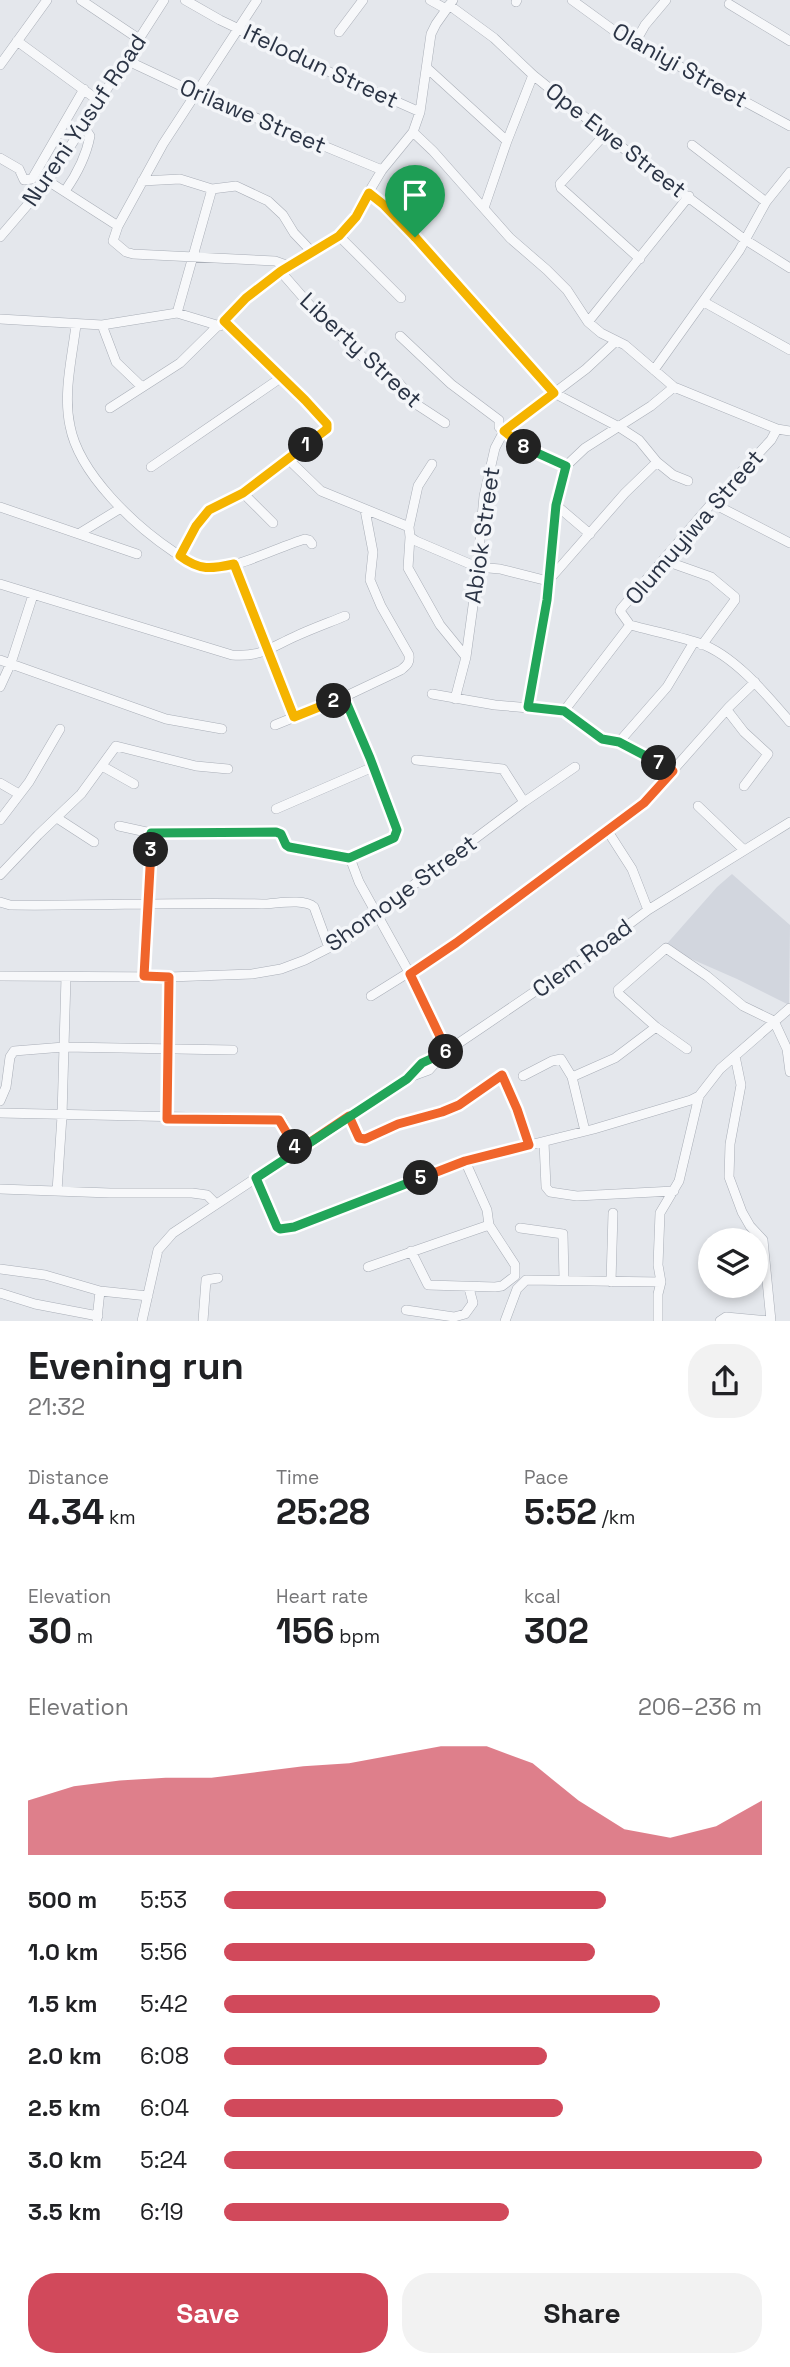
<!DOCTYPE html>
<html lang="en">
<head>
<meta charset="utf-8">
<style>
	body { margin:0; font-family:"Space Grotesk",sans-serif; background:#f2f2f2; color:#202124; height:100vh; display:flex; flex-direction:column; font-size:26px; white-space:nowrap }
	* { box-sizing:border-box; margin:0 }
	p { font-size:23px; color:#757577 }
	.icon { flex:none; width:38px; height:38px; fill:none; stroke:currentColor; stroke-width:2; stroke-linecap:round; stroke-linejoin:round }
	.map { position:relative; height:1321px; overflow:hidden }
	.sheet { display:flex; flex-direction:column; background:#fff; flex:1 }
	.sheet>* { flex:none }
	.fabs { position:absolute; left:698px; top:1228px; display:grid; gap:14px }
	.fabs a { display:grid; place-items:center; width:70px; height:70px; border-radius:50%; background:#fff; box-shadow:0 4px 10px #0003; font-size:35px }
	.pin { position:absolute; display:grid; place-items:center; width:60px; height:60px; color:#fff; margin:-72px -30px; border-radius:50% 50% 50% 0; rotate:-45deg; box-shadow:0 0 7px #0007 }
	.pin .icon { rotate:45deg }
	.km { position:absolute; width:35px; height:35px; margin:-18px; border-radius:50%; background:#222; color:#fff; font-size:19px; line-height:35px; text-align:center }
	.round { display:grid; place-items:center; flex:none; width:74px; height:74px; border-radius:28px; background:#f2f2f2 }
	.overview { display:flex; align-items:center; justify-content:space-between; height:119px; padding:0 28px }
	h1 { font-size:38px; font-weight:700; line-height:52px }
	.figures { display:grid; grid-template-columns:repeat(3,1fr); gap:10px; height:119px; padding:7px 28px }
	.figures div { display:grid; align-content:center }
	.figures b { font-size:35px; font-weight:700 }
	.figures small { font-size:19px; font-weight:400 }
	.figures p { font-size:19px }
	.chart { height:196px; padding:14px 28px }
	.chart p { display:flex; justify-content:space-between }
	.chart svg { width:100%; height:126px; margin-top:7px; fill:#d1495b; opacity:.7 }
	.cta { display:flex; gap:14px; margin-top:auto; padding:14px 28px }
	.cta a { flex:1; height:80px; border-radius:28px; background:#d1495b; color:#fff; font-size:28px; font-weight:700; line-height:80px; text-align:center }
	.cta a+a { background:#f2f2f2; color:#202124 }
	ul { padding:0 28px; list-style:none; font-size:23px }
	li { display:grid; grid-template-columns:112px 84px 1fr; align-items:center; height:52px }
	li i { height:18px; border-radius:9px; background:#d1495b }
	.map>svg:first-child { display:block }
	.built { fill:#d2d6de }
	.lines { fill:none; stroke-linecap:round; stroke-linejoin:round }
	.minor-casing { stroke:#a9aeb7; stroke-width:10 }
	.minor { stroke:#f7f8fa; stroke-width:9 }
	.split-1-casing { stroke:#fff; stroke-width:14 }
	.split-2-casing { stroke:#fff; stroke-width:14 }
	.split-3-casing { stroke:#fff; stroke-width:14 }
	.split-4-casing { stroke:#fff; stroke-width:14 }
	.split-5-casing { stroke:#fff; stroke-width:14 }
	.split-6-casing { stroke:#fff; stroke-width:14 }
	.split-7-casing { stroke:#fff; stroke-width:14 }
	.split-8-casing { stroke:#fff; stroke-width:14 }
	.split-9-casing { stroke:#fff; stroke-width:14 }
	.split-1 { stroke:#f5b400; stroke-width:9 }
	.split-2 { stroke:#f5b400; stroke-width:9 }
	.split-3 { stroke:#22a559; stroke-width:9 }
	.split-4 { stroke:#f0652b; stroke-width:9 }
	.split-5 { stroke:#f0652b; stroke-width:9 }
	.split-6 { stroke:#22a559; stroke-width:9 }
	.split-7 { stroke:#f0652b; stroke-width:9 }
	.split-8 { stroke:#22a559; stroke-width:9 }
	.split-9 { stroke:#f5b400; stroke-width:9 }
	.labels { text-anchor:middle; stroke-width:7; stroke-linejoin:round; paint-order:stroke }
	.street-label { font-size:23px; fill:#2b3445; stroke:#f4f6f9 }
</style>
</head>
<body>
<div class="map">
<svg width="790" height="1321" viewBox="0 0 790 1321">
	<rect width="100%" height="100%" fill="#e4e7ec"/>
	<path class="built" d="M732,874L790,925L789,1005L737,979L664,947L717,887Z"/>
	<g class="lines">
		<defs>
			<path id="minor" d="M81,0L139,39
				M185,0L220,20L323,69L420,112
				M257,0L163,144L118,226L113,241L126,252L133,254L275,261L289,266
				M430,0L446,9
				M572,0L616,32L790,126
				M516,2L517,0
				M729,4L790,41
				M449,5L494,38L533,75L633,156L744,239L790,268
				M339,32L363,0
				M17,41L99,101
				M636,41L645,25L666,0
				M126,60L196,93L382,170
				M0,65L47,0
				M427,68L507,141
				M413,132L433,151L510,238L547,270L567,290L588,322L601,333L625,345L674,387L777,429L790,431
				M606,133L560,184L561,188L640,259
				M692,145L766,202
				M0,158L19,169L24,180L32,179L84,89
				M48,181L118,226
				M142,181L180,179L212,189L236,186L268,201L283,215L294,233L312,252
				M65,191C77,174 86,157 90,136L84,127
				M369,193L384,205L416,237L554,393L619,427L639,440L657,462L673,475L688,481
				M484,208L507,141L533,75
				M339,236L401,298
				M0,237L48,181L164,0
				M281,272L315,311L371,365L381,374L398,382L419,406L445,423
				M704,302L790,350
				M177,313L212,189
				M0,319L102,325L177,313L220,326
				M588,322L689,196
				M76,325C72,358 63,393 70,426C79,474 135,526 174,552C184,559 195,569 207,569C234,570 278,547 305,539L309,540L312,544
				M102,325L116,362L142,387
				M400,336L451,384L499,420V427L523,447L566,466
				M654,370L739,251L766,202L790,172
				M110,408L180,363L246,298L289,266L339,236L349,225L382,170L413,132L420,112L431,34L436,24L453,0
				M288,459L321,491L409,527L410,537L416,541L477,567L500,569L548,581L625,493L657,462
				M151,467L282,377
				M243,493L273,523
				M712,503L790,543
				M556,505L590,534
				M0,507L137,554
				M409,527L418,486L432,464
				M80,533L121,508
				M410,537L408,568L440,625L466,657
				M180,556L196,526L210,511L243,493L328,426L305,400L224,321
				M663,560L711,577L735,597V600L702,645
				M234,564L294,717
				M0,584L232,655C261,657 270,648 294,637C311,629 328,623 345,616
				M630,625L620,611L621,609L712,503L771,440L777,429
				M0,660L166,719L222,729
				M0,687L11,663L33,595
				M432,694L495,705L564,711L602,739L619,742L672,771
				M455,699L466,657L476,584L484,496L495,448L504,431L586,369L616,341
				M528,707L547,599L556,505L566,466L585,448L651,406L674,387
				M727,710L744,732L768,754L744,786
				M564,711L630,625C653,631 677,636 699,643C734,655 767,695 790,722
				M275,725L344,697L401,670C407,665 410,663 409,655L381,606L370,580L373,552L365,510
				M619,742L667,687L694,642
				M416,760L503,769L524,802
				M102,766L134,784
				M0,783L19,794
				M698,806L744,850
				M276,809L373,767
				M57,818L94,842
				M0,820L29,782L60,729
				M119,826L151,833L277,832L281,834L286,845L289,847L350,858L394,838L397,830L370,758L344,697
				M607,830L632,869L648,910
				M350,858L359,882L410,974L447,1051
				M0,875L38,835L81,794L116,746L196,766L228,769
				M0,902L10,905C94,906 178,902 262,904C276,904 303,898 314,907L329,948
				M0,976L169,977L252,974L281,969L305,960L348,938L376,913L524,802L575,767
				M144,976L151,833
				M371,996L456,943L644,803L729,707L755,682
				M687,1049L656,1027L619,994L618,990L666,948L707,976L743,1006L774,1021L787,1049L790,1072
				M735,1056L741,1085L730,1144L729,1177L742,1212L750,1226L763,1240L771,1321
				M523,1076L552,1061L561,1059L572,1077L585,1131
				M572,1077L615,1058L656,1027
				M407,1078L429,1070L444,1053
				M0,1101L6,1087L10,1057L14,1051L64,1047L233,1050
				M0,1113L276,1119L282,1121L297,1151
				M349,1116L359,1138L365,1139L398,1124L442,1112L459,1105L502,1075L529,1145
				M167,1119L169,977
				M544,1142L546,1187L550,1192L577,1196L674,1191
				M256,1179L277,1227L280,1229H286L465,1161L594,1129L691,1100L699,1096L720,1069L790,1008
				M0,1189L110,1193H192L207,1195L216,1204
				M57,1191L62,1116L66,977
				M520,1228L563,1234L564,1279
				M411,1251L428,1285L495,1287L502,1286L515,1276V1265L489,1225L487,1210L465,1161
				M368,1267L489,1225
				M0,1269L45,1275L100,1291L148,1296
				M611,1282L613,1213
				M0,1293L35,1304L98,1316
				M406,1310L454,1317L465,1314L473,1303L469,1288
				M97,1319L100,1291
				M142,1321L158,1250L173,1233L407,1078L421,1063L444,1053L484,1026L584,958L648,910L790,822
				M203,1321L206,1280L218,1278
				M505,1321L517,1289L526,1280L661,1282
				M658,1321V1294L661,1282L658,1265L660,1213L679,1181L699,1096
				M720,1321L726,1317L770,1321"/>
		</defs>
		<use href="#minor" class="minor-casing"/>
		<use href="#minor" class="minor"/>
	</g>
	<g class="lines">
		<defs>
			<path id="split-1" d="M306,445L327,429V424L305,400L224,321L246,298L281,271L339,236L356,217L369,193L384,205L415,237"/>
			<path id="split-2" d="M306,445L243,493L209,510L196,526L180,556C200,571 211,569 234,564L294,717L334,701"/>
			<path id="split-3" d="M151,850V833L276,832L281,834L286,845L289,847L349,858L394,838L397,830L370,758L344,697L334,701"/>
			<path id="split-4" d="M151,850L144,976L169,977L167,1119L279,1120L295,1147"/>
			<path id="split-5" d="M295,1147L297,1151L349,1116L359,1138L365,1139L398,1124L442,1112L459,1105L502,1075L517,1109L529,1145L465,1161L421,1178"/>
			<path id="split-6" d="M421,1178L294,1227L280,1229L277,1227L256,1178L407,1079L422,1063L446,1052"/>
			<path id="split-7" d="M446,1052L447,1051L410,974L456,943L644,803L673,771L659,763"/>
			<path id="split-8" d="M524,447L566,466L556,505L547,600L528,707L564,711L602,739L619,742L659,763"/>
			<path id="split-9" d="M415,237L554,393L504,431L524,447"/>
		</defs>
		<use href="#split-1" class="split-1-casing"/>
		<use href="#split-2" class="split-2-casing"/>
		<use href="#split-3" class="split-3-casing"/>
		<use href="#split-4" class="split-4-casing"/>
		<use href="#split-5" class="split-5-casing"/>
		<use href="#split-6" class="split-6-casing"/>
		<use href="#split-7" class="split-7-casing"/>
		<use href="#split-8" class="split-8-casing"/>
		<use href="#split-9" class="split-9-casing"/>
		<use href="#split-1" class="split-1"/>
		<use href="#split-2" class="split-2"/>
		<use href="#split-3" class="split-3"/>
		<use href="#split-4" class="split-4"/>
		<use href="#split-5" class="split-5"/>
		<use href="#split-6" class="split-6"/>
		<use href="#split-7" class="split-7"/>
		<use href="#split-8" class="split-8"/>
		<use href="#split-9" class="split-9"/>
	</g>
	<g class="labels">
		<g class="street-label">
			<text transform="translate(680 65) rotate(29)" y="8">Olaniyi Street</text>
			<text transform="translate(321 66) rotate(25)" y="8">Ifelodun Street</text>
			<text transform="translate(253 116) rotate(23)" y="8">Orilawe Street</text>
			<text transform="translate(84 120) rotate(-56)" y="8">Nureni Yusuf Road</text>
			<text transform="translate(616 140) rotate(38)" y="8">Ope Ewe Street</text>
			<text transform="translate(361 350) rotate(43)" y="8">Liberty Street</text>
			<text transform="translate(694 527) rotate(-49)" y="8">Olumuyiwa Street</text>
			<text transform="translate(482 535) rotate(-82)" y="8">Abiok Street</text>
			<text transform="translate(401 893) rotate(-36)" y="8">Shomoye Street</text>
			<text transform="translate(582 958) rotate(-36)" y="8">Clem Road</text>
		</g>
	</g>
</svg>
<div class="fabs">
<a><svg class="icon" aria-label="layers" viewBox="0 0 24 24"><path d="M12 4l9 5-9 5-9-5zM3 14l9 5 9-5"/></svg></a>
</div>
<div class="pin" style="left:415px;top:237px;background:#1e9e55"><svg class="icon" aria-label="arrive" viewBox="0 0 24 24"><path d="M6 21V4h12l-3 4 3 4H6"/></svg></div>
<b class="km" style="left:306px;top:445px">1</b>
<b class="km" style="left:334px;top:701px">2</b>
<b class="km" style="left:151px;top:850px">3</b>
<b class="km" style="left:295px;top:1147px">4</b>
<b class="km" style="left:421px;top:1178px">5</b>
<b class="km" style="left:446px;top:1052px">6</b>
<b class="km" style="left:659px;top:763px">7</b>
<b class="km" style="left:524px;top:447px">8</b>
</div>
<section class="sheet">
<div class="overview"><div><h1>Evening run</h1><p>21:32</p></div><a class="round"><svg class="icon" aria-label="share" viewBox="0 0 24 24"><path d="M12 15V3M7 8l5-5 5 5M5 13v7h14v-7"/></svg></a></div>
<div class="figures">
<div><p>Distance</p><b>4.34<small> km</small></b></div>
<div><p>Time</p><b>25:28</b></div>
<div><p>Pace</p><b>5:52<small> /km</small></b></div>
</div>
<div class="figures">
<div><p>Elevation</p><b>30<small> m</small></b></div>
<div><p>Heart rate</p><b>156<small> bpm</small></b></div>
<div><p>kcal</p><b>302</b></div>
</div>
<div class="chart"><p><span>Elevation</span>206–236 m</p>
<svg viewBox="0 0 160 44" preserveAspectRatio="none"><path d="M0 44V25L10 20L20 18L30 17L40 17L50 15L60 13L70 12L80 9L90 6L100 6L110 12L120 25L130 35L140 38L150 34L160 25V44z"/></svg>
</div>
<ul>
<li><b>500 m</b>5:53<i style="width:71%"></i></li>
<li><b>1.0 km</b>5:56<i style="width:69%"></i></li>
<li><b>1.5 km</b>5:42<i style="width:81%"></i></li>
<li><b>2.0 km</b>6:08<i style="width:60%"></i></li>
<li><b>2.5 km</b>6:04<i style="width:63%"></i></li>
<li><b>3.0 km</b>5:24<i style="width:100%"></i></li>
<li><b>3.5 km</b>6:19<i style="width:53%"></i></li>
</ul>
<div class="cta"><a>Save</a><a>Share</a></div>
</section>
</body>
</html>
